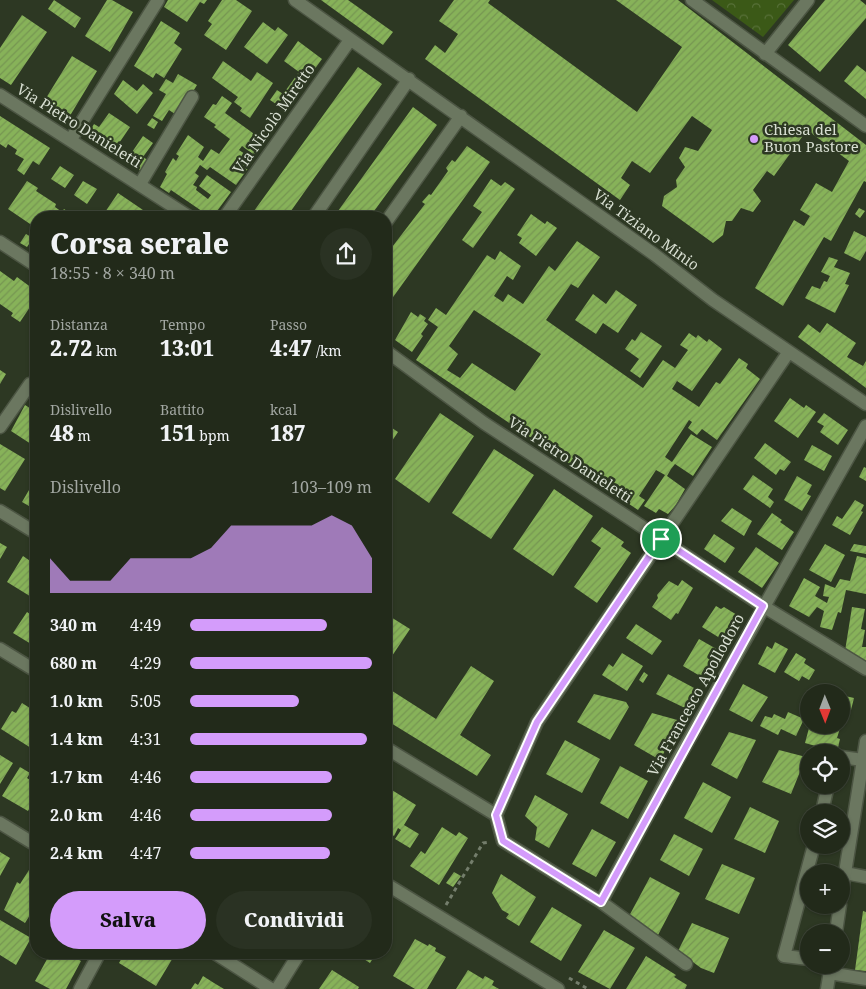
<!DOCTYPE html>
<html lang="it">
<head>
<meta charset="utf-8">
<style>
	body { margin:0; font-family:"Noto Serif",serif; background:#2a3223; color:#f1f3f6; height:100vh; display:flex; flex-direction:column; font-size:19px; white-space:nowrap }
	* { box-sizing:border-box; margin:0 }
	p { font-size:16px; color:#a2a7a2 }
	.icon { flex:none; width:28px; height:28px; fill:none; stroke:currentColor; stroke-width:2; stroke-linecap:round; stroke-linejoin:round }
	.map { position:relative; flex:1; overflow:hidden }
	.sheet { position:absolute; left:30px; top:211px; width:362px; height:748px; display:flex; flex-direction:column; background:#222a1a; border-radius:20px; box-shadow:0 1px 4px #0004,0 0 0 1px #3f4639 }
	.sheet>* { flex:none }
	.needle { width:32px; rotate:179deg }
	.fabs { position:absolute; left:800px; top:684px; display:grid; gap:10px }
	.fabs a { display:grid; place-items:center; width:50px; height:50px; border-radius:50%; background:#222a1a; box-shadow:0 1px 4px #0004,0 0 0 1px #3f4639; font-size:25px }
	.pin { position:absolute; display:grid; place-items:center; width:42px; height:42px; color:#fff; margin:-21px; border:2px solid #fff; border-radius:50%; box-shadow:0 1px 5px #0007 }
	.round { display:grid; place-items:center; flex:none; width:52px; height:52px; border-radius:26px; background:#2a3223 }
	.summary { display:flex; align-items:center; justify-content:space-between; height:85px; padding:0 20px }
	h1 { font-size:28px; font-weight:800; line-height:38px }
	.stats { display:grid; grid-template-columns:repeat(3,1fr); gap:8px; height:85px; padding:5px 20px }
	.stats div { display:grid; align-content:center }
	.stats b { font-size:21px; font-weight:800 }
	.stats small { font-size:14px; font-weight:400 }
	.stats p { font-size:14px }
	.chart { height:140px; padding:10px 20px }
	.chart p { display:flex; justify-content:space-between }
	.chart svg { width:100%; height:90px; margin-top:5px; fill:#d49cfb; opacity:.7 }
	.cta { display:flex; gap:10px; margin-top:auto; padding:10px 20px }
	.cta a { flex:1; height:58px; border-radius:30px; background:#d49cfb; color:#111; font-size:20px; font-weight:800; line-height:58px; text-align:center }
	.cta a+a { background:#2a3223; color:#f1f3f6 }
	ul { padding:0 20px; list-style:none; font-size:16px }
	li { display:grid; grid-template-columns:80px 60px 1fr; align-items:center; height:38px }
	li i { height:12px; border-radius:6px; background:#d49cfb }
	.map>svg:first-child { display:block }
	.park { fill:url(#park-crowns) }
	.building { fill:url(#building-hatch); fill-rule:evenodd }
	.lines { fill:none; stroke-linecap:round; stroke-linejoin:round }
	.minor-casing { stroke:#4c5543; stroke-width:15 }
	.tertiary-casing { stroke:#4c5543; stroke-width:15 }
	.path { stroke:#747e6c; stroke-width:3; stroke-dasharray:4 4; stroke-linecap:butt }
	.minor { stroke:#6b7760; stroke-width:12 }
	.tertiary { stroke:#6b7760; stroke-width:12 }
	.route-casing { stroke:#fff; stroke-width:10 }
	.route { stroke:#d49cfb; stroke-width:6 }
	.poi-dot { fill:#d49cfb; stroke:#2d3823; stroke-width:2 }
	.labels { text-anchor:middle; stroke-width:5; stroke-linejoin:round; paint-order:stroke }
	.street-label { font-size:15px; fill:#d8dfd2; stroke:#2d3823 }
	.poi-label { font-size:15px; fill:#d8dfd2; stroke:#2d3823; text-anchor:start }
</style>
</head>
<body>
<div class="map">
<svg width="866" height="989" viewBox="0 0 866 989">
	<defs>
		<pattern id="park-crowns" width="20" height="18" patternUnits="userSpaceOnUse" patternTransform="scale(1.25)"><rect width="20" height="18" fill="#3b5917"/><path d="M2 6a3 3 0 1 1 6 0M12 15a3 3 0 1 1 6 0" fill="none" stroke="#577038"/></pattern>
		<pattern id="building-hatch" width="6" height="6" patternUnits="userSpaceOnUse" patternTransform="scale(1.25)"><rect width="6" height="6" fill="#87b259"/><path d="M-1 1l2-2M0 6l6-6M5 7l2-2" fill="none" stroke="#769652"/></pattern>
	</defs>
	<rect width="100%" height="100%" fill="#2d3823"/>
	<path class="park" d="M712,0H794L763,37Z"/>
	<path class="building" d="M54,0L81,18L75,28L48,9Z
		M107,0H112L133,12L110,52L85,36Z
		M168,0H207L204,4L200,2L187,22L164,7Z
		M222,0H236L252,11L226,50L204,35L212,24L208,21Z
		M321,0H348L393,32L383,45Z
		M454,0H490L488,3L637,112L682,47L616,0H678L866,145V182L864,181L831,241L824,237L783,306L755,288L794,220L804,226L810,216L800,210L816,183L832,192L849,161L807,130L774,176L767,171L753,190L761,201L753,212L741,208L732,221H726L723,235L713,243L662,206L664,196L677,187L676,180L685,167L679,158L685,147L698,151L712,130L692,116L650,173L632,161L621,178L630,185L620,200L425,59L435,45L445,53L458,34L439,21Z
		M825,0H860L866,5V18L820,72L788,45Z
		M22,15L47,32L11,85L0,78V48Z
		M161,21L180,33L174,43L182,49L164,78L156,73L153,78L134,66Z
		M263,22L275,31L278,27L288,35L267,64L244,47Z
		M298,41L322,59L285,110L270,100L277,90L283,94L299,72L284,61Z
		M72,56L97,71L68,119L43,103Z
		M223,61L251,81L257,72L273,83L250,118L240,111L242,108L234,102L238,97L212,78Z
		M857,65L866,72V99L844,81Z
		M358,67L382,84L315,177L286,218H249Z
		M178,74L197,85L178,116L169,110L162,121L153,116L166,94L159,90L166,79L173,83Z
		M123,80L137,91L143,84L153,93L137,114L114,94Z
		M222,96L232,103L225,113L264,141L254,155L242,146L239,150L254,160L236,185L210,167L207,170L200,165L195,173L199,176L193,185L197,187L196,190L208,199L211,195L199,186L207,175L231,192L212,218L171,190L169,193L160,187L167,174L165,172L173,158L176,161L179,156L176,154L188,135L204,147L198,157L203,161L211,149L219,154L230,139L214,127L216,125L204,117L213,104L216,105Z
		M413,107L437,125L369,218H333Z
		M109,113L130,127L113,152L87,135L94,124L99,127Z
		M0,116L50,148L39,165L33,161L24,175L17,170L24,159L15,154L17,150L8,144L6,148L0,144Z
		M152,118L158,122L154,129L147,125Z
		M143,136L153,143L143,157L149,161L141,171L126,161Z
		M467,146L490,162L386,307V255L425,204L422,202L429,194L431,195L448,171L446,168L452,160L455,162Z
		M60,166L74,175L65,188L51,179Z
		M491,179L501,186L505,182L515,189L473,248L462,240L482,212L473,206Z
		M27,181L38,188L36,191L56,204L55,207L62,212L64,209L77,218H36V228L8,209Z
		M83,181L97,189L87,204L74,195Z
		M118,193L143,210L155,218H101Z
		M859,208L865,211L860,218L855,214Z
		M531,214L545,224L547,221L557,228L536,256L519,243L522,238L517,235Z
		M854,231L866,237V251L860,261L844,253Z
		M26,234L33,238L27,247L20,243Z
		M577,241L600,257L578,288L571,284L546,320L643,388L663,360L675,368L688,350L680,345L689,333L696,338L698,335L707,342L709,339L722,349L692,391L677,381L672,389L699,407L716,382L720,384L739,358L748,364L746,368L760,379L717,440L702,429L697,435L688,428L692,422L689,420L665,457L672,462L691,434L712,447L693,476L675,464L671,469L667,476L685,489L676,505L668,514L659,509L656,513L644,506L665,475L656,470L639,496L645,500L638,510L416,360L438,327L428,320L436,308L446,315L487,255L495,260L500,251L521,266L513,280L507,276L494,296L503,302L508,294L523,304L549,266L555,271ZM474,310L541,354L515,391L472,363L460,378L447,370L458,354L449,346Z
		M829,257L838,260L834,267L850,273L845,284L849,285L835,313L805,298L812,286L820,289L824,281L827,282L830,276L821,272Z
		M0,271L14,281L17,277L36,291V298L20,322L11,316L13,313L0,304Z
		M616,290L637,305L618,333L603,323L596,334L575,320L593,294L606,304Z
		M411,312L418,317L420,314L426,318L424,321L428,324L421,334L423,336L412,352L395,340Z
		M827,323L856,343L847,357L863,366L866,361V388L798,337L808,324L820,333Z
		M641,332L662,346L640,378L630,371L639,359L625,349L632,339L635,341Z
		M0,370L6,374L0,384Z
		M790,398L804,408L806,405L816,412L798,438L774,421Z
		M25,405L36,412V435L31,444L11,431Z
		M440,413L474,436L429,503L395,479Z
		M824,413L848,430L838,445L820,432L824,426L817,422Z
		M386,424L398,432L386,450Z
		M765,443L791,462L784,471L780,469L776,475L754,458Z
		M0,444L25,459L5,491L0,488Z
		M812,445L832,456L824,471L804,460Z
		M494,449L534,475L491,539L452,513Z
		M386,456L393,460L386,470Z
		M864,467L866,468V481L859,477Z
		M753,475L773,489L768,497L774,502L770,508L743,489Z
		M797,476L812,485L807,494L811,496L802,511L784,500Z
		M36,478V510L22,502Z
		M554,489L593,516L553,576L513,549Z
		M855,500L864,505L861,511L863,512L850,535L832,525L837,516L842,519Z
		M732,508L752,521L744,536L721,521Z
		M772,513L782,520L780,522L794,532L782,550L757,534Z
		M602,527L624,542L621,546L631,553L597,603L574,587L601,548L591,541Z
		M714,534L735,548L725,563L704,549Z
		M0,543L7,547L0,559Z
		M825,544L845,555L831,582L809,570Z
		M854,544L866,546V554L850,551Z
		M756,547L779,563L762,588L738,572Z
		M23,556L36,565V593L33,598L7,582Z
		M857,556L866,558V594L846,590L841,613L838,612L832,630L820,627L824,611L817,607L809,617L789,606L804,578L820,587L815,596L827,603L829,597L823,596L825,584L835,588L840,579L850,581Z
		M682,580L693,588L678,614L676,613L671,620L652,607L658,598L657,595L669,581L678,586Z
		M716,606L721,609L724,607L742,618L730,637L727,634L723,640L702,627Z
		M852,607L865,609L861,629L865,630L862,647H866V662L845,651Z
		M27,612L36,618V647L13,633Z
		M386,614L410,629L386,665Z
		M636,624L662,641L652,655L626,638Z
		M699,639L720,651L711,665L715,667L707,680L683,666Z
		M775,642L788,649L775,673L758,664L767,646L772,649Z
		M622,653L643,666L627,691L602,675L609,664L613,667Z
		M796,653L806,659L804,663L815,670L809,680L802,676L799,681L784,672Z
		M471,666L494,681L460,735L491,755L477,776L386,720V687L436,719Z
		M644,672L648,675L643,683L639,680Z
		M668,674L696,689L685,708L656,694Z
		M743,684L768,697L752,722L729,710Z
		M824,686L841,690L840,692H822Z
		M594,694L626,702L629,707L610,740L577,722Z
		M841,695L854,698L851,710L841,708Z
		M22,703L36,712V741L31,748L1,729L12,711L16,713Z
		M788,712L804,719L796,736L781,729L778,735L760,726L765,716L772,718L774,714L785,719Z
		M652,713L681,721L660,760L634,745Z
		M819,725H841L837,738L840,739L837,752L805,743L809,728L818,730Z
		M729,732L756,740L737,779L711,765Z
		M565,740L600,759L582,793L546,774Z
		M779,750L806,757L791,794L762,782Z
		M0,755L13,763L0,784Z
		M620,766L648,781L628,819L600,803Z
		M20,767L30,773L27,778L36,784V796L28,811L2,796Z
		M703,782L731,797L712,833L684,818Z
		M387,787L416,805L404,825L419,834L410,848L395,839L401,830L398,828L394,836L386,831Z
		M535,795L568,814L549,848L535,840L537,827L525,816Z
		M750,807L779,821L765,853L734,839Z
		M442,827L456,836L459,832L468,838L439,885L410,866L421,851L425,854Z
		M592,829L616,842L596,877L572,864Z
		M674,834L703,849L689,876L660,860Z
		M0,852L10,858L0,876Z
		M722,864L755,878L739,914L705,899Z
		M29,870L36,875V913L33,910L25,923L4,910L17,882L20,884Z
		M454,872L461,876L453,887L446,883Z
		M501,874L536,897L519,926L506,918L509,914L502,910L492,893Z
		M650,877L680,893L658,935L628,918Z
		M552,907L582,925L561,961L530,942Z
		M863,911L866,912V971L855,970Z
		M0,920L31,938L16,965L0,955Z
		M386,921L393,925L386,937Z
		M692,923L729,938L714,973L701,968L678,951Z
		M604,930L635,948L610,989L578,972Z
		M415,939L428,946L429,944L436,948L435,951L446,957L427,989H415L393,976Z
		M51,952H64L81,961L66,989H50L35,981Z
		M125,952H169L174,956L156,986L119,963Z
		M353,952H377L370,963Z
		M646,956L676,975L674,977L687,985L685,989H626Z
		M332,970L359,987L358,989H319Z
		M468,970L483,979L485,976L494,981L492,985L499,989H456Z
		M203,976L214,983L224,989H191L195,983L198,985Z"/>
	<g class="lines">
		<defs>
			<path id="minor" d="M295,0L655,255L713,300L866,404
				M692,0L866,126
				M765,54L808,0
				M0,95L191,218
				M71,139L158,0
				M140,184L192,97
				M224,218L350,40
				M313,218L409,79
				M386,222L461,116
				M0,242L35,265
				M386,351L484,423L763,606L866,669
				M0,427L30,384
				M0,511L36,533
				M386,748L496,815L503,841L601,902L686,964
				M841,757L863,760
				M822,812L828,785
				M496,815L537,722L788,353
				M0,823L36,845
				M845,873L866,877
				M601,902L678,759L866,426
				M213,952L271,989
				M809,959L784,956L814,845
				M829,973L866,979
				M80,989L100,952
				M277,989L300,952"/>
			<path id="tertiary" d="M0,649L36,671
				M386,884L558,989
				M841,898L866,741
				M836,932L840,905
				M827,989L831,965"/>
		</defs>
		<use href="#minor" class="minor-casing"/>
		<use href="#tertiary" class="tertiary-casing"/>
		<path class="path" d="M446,905L483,843L490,842
			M569,978L588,989"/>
		<use href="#minor" class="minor"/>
		<use href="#tertiary" class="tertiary"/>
	</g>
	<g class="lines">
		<defs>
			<path id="route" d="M661,539L763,606L601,902L503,841L496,815L537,722Z"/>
		</defs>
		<use href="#route" class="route-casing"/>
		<use href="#route" class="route"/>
	</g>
	<circle class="poi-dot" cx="754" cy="139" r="5"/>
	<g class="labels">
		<g class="street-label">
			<text transform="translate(274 119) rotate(-55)" y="5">Via Nicolò Miretto</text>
			<text transform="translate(79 126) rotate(32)" y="5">Via Pietro Danieletti</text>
			<text transform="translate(646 230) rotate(36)" y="5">Via Tiziano Minio</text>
			<text transform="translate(570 460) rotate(33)" y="5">Via Pietro Danieletti</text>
			<text transform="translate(696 695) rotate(-61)" y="5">Via Francesco Apollodoro</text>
		</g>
		<g class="poi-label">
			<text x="764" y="135">Chiesa del<tspan x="764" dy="17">Buon Pastore</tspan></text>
		</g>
	</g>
</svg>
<div class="fabs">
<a><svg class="needle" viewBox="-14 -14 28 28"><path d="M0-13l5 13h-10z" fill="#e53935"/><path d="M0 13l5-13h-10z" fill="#a2a7a2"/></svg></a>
<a><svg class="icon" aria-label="locate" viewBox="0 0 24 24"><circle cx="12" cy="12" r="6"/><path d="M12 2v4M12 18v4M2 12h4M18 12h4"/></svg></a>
<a><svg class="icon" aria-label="layers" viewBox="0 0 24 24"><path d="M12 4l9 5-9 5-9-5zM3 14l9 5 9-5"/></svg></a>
<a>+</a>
<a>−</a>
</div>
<div class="pin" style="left:661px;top:539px;background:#1e9e55"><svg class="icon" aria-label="arrive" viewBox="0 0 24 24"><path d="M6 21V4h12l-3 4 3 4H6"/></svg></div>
<section class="sheet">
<div class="summary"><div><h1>Corsa serale</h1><p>18:55 · 8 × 340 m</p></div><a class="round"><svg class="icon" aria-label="share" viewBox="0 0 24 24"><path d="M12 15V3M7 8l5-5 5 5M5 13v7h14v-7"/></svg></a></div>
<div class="stats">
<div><p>Distanza</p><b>2.72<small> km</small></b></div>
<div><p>Tempo</p><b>13:01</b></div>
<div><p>Passo</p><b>4:47<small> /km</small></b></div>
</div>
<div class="stats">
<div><p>Dislivello</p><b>48<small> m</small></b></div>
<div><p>Battito</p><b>151<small> bpm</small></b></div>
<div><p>kcal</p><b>187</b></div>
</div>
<div class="chart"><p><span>Dislivello</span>103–109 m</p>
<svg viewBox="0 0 160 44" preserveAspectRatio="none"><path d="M0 44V27L10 38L20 38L30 38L40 27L50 27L60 27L70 27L80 22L90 11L100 11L110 11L120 11L130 11L140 6L150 11L160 27V44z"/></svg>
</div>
<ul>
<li><b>340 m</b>4:49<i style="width:75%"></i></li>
<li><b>680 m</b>4:29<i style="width:100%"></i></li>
<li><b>1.0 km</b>5:05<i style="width:60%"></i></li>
<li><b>1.4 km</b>4:31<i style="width:97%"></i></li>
<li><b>1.7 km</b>4:46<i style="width:78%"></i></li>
<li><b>2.0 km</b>4:46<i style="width:78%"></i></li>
<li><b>2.4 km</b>4:47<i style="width:77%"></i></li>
</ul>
<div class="cta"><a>Salva</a><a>Condividi</a></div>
</section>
</div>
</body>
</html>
